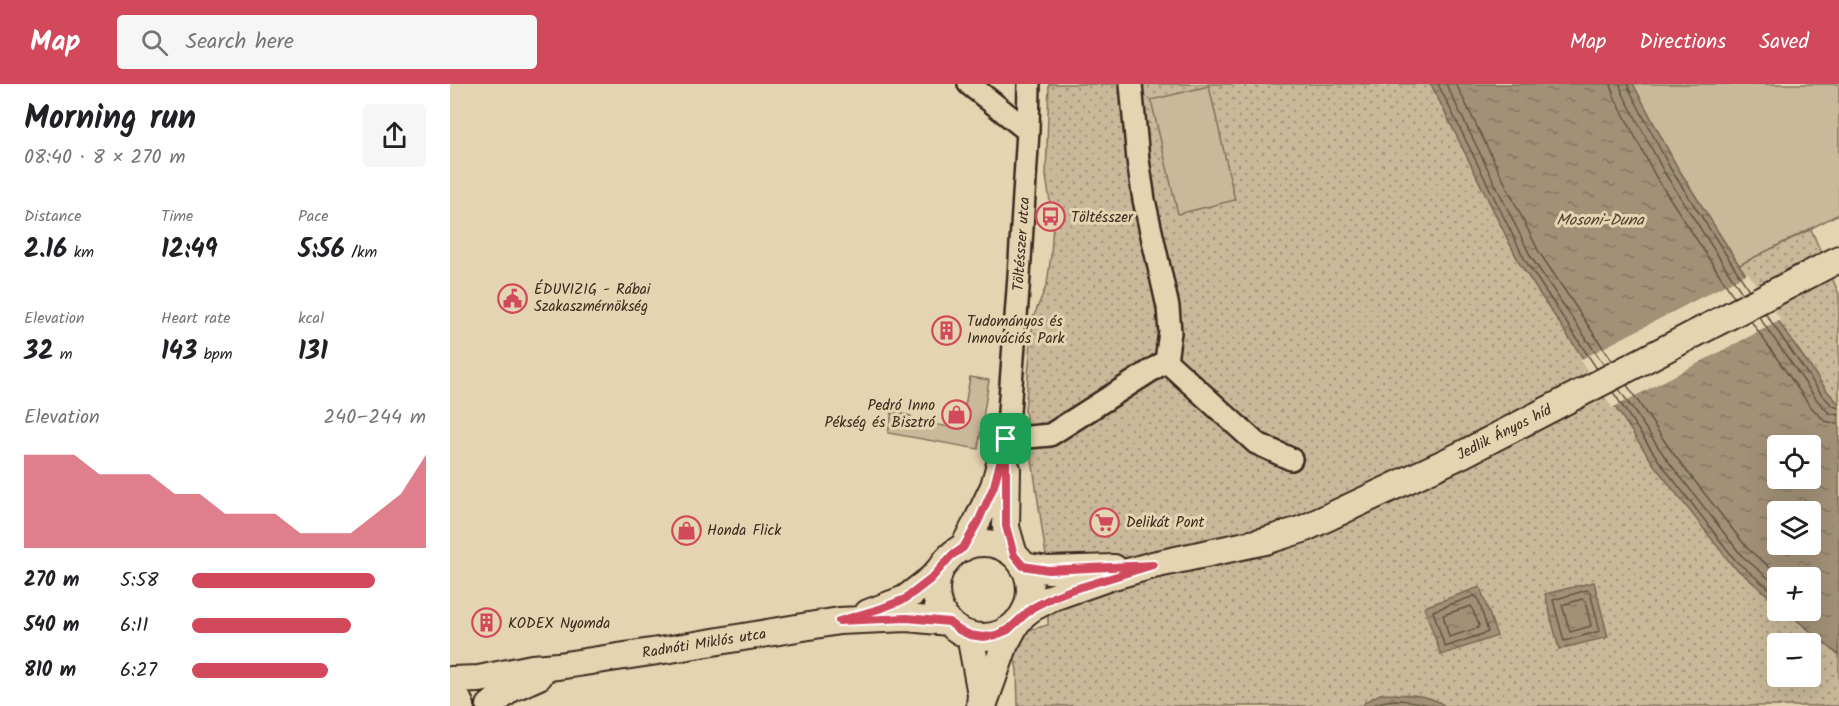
<!DOCTYPE html>
<html lang="en">
<head>
<meta charset="utf-8">
<style>
	body { margin:0; font-family:Kalam,sans-serif; background:#f6f6f6; color:#202124; height:100vh; display:flex; flex-direction:column; font-size:22px; white-space:nowrap }
	* { box-sizing:border-box; margin:0 }
	p { font-size:20px; color:#757577 }
	.icon { flex:none; width:33px; height:33px; fill:none; stroke:currentColor; stroke-width:2; stroke-linecap:round; stroke-linejoin:round }
	.map { position:relative; flex:1; overflow:hidden }
	.sheet { display:flex; flex-direction:column; background:#fff; width:450px }
	.sheet>* { flex:none }
	.fabs { position:absolute; left:1317px; top:351px; display:grid; gap:12px }
	.fabs a { display:grid; place-items:center; width:54px; height:54px; border-radius:6px; background:#fff; box-shadow:0 6px 24px #0002; font-size:30px }
	.pin { position:absolute; display:grid; place-items:center; width:51px; height:51px; color:#fff; margin:-26px; border-radius:12px; box-shadow:0 3px 9px #0006 }
	.round { display:grid; place-items:center; flex:none; width:63px; height:63px; border-radius:6px; background:#f6f6f6 }
	.summary { display:flex; align-items:center; justify-content:space-between; height:102px; padding:0 24px }
	h1 { font-size:33px; font-weight:600; line-height:45px }
	.figures { display:grid; grid-template-columns:repeat(3,1fr); gap:9px; height:102px; padding:6px 24px }
	.figures div { display:grid; align-content:center }
	.figures b { font-size:26px; font-weight:600 }
	.figures small { font-size:16px; font-weight:400 }
	.figures p { font-size:16px }
	.chart { height:168px; padding:12px 24px }
	.chart p { display:flex; justify-content:space-between }
	.chart svg { width:100%; height:108px; margin-top:6px; fill:#d1495b; opacity:.7 }
	ul { padding:0 24px; list-style:none; font-size:20px }
	li { display:grid; grid-template-columns:96px 72px 1fr; align-items:center; height:45px }
	li i { height:15px; border-radius:8px; background:#d1495b }
	header { display:flex; align-items:center; gap:36px; box-sizing:border-box; height:84px; padding:0 30px; background:#d1495b; color:#fff }
	header strong { font-size:28px }
	nav { display:flex; gap:33px; margin-inline-start:auto; font-size:21px }
	.search { width:420px; height:54px; background:#f6f6f6; display:flex; align-items:center; gap:15px; box-sizing:border-box; padding:0 21px; border-radius:6px; color:#757577; font-size:22px }
	main { display:flex; flex:1; min-height:0 }
	.map>svg:first-child { display:block }
	.grass { fill:url(#grass-dots); stroke:#82715c; stroke-width:1.5; fill-rule:evenodd }
	.park { fill:#c9b899; stroke:#82715c; stroke-width:1.5 }
	.water { fill:url(#water-ripples); stroke:#796853; stroke-width:1.5; fill-rule:evenodd }
	.pier { fill:#e5d4b1 }
	.lines { fill:none; stroke-linecap:round; stroke-linejoin:round }
	.shore { stroke:#645342; stroke-width:1.5 }
	.minor-casing { stroke:#3b2a1e; stroke-width:26 }
	.tertiary-casing { stroke:#3b2a1e; stroke-width:30 }
	.minor { stroke:#e5d4b1; stroke-width:21 }
	.tertiary { stroke:#e5d4b1; stroke-width:26 }
	.route-casing { stroke:#fff; stroke-width:12 }
	.route { stroke:#d1495b; stroke-width:8 }
	.labels { text-anchor:middle; stroke-width:6; stroke-linejoin:round; paint-order:stroke }
	.poi-label { font-size:15px; fill:#3b2a1e; stroke:#e5d4b1; text-anchor:start }
	.street-label { font-size:15px; fill:#3b2a1e; stroke:#e5d4b1 }
	.water-label { font-size:16px; font-style:italic; fill:#503f30; stroke:#e5d4b1 }
</style>
</head>
<body>
<header>
<strong>Map</strong>
<div class="search"><svg class="icon" aria-label="search" viewBox="0 0 24 24"><circle cx="10" cy="10" r="6"/><path d="M15 15l6 6"/></svg>Search here</div>
<nav><a>Map</a><a>Directions</a><a>Saved</a></nav>
</header>
<main>
<section class="sheet">
<div class="summary"><div><h1>Morning run</h1><p>08:40 · 8 × 270 m</p></div><a class="round"><svg class="icon" aria-label="share" viewBox="0 0 24 24"><path d="M12 15V3M7 8l5-5 5 5M5 13v7h14v-7"/></svg></a></div>
<div class="figures">
<div><p>Distance</p><b>2.16<small> km</small></b></div>
<div><p>Time</p><b>12:49</b></div>
<div><p>Pace</p><b>5:56<small> /km</small></b></div>
</div>
<div class="figures">
<div><p>Elevation</p><b>32<small> m</small></b></div>
<div><p>Heart rate</p><b>143<small> bpm</small></b></div>
<div><p>kcal</p><b>131</b></div>
</div>
<div class="chart"><p><span>Elevation</span>240–244 m</p>
<svg viewBox="0 0 160 44" preserveAspectRatio="none"><path d="M0 44V6L10 6L20 6L30 14L40 14L50 14L60 22L70 22L80 30L90 30L100 30L110 38L120 38L130 38L140 30L150 22L160 6V44z"/></svg>
</div>
<ul>
<li><b>270 m</b>5:58<i style="width:78%"></i></li>
<li><b>540 m</b>6:11<i style="width:68%"></i></li>
<li><b>810 m</b>6:27<i style="width:58%"></i></li>
</ul>
</section>
<div class="map">
<svg width="1389" height="622" viewBox="0 0 1389 622">
	<defs>
		<pattern id="grass-dots" width="8" height="8" patternUnits="userSpaceOnUse" patternTransform="scale(1.5)"><rect width="8" height="8" fill="#c9b899"/><path d="M2 2h.1M6 6h.1" fill="none" stroke="#a4967c" stroke-width="1.8" stroke-linecap="round"/></pattern>
		<pattern id="water-ripples" width="26" height="14" patternUnits="userSpaceOnUse" patternTransform="scale(1.5)"><rect width="26" height="14" fill="#a29177"/><path d="M2 4q2-2 4 0t4 0M15 11q2-2 4 0t4 0" fill="none" stroke="#857761"/></pattern>
	</defs>
	<rect width="100%" height="100%" fill="#e5d4b1"/>
	<filter id="ink" filterUnits="userSpaceOnUse"><feTurbulence type="fractalNoise" baseFrequency=".0167" numOctaves="2"/><feDisplacementMap in="SourceGraphic" scale="12" xChannelSelector="R" yChannelSelector="G"/><feConvolveMatrix kernelMatrix="1 2 1 2 8 2 1 2 1" color-interpolation-filters="sRGB"/></filter>
	<g filter="url(#ink)">
		<path class="grass" d="M599,0H981L1070,180L1282,481L1327,519L1328,526L1336,527L1389,571V622H568L567,586L560,551L598,541V486L575,327L583,234L597,200L601,171L603,138L596,92ZM1328,560H1360V592H1328Z
			M1361,145L1389,210V320L1377,307L1289,181Z"/>
		<path class="park" d="M1183,0H1389V130L1289,181L1226,81Z
			M759,2L785,116L728,130L701,16Z
			M520,293L539,296L528,365L438,349L442,328L461,332L460,336L511,345Z"/>
		<path class="water" d="M981,0H1183L1226,81L1289,181L1377,307L1389,320V571L1336,527L1360,526V494H1328L1327,519L1282,481L1204,381L1070,180ZM1328,362H1360V394H1328ZM1328,428H1360V460H1328Z
			M1144,498L1158,553L1109,565L1095,510Z
			M1030,503L1047,552L991,571L974,523Z
			M930,610C951,611 977,608 995,622H913L915,618Z"/>
		<path class="pier" d="M1298,189L1331,236L1162,324L1130,276Z"/>
		<g class="lines">
			<path class="shore" d="M988,0L1075,176L1147,285
				M996,0L1081,173L1154,281
				M1006,0L1089,168L1162,277
				M1161,0L1164,12L1206,93L1284,213
				M1170,0L1172,8L1214,88L1292,209
				M1178,0L1179,5L1220,84L1299,206
				M1315,229L1372,311L1383,322L1389,324
				M1309,233L1367,316L1379,329L1389,331
				M1301,237L1360,322L1375,337L1389,340
				M1177,301L1222,368L1298,465L1332,494
				M1169,305L1215,373L1292,472L1328,502
				M1163,308L1209,377L1286,477L1328,512
				M1137,506L1140,508L1150,547L1114,557L1103,516Z
				M1024,512L1028,514L1038,548L995,563L983,527Z
				M1132,515L1135,517L1141,542L1120,548L1112,521Z
				M1021,522L1029,541L1028,544L999,553L993,531Z
				M921,622C940,612 964,617 985,622"/>
			<defs>
				<path id="minor" d="M519,0L578,47
					M579,0L578,47L569,192L557,355L600,351L716,277L720,248L718,223L694,116L688,76L681,0
					M716,277L806,359L841,375"/>
				<path id="tertiary" d="M557,385L556,443L564,471
					M486 506a47 47 0 1 1 94 0a47 47 0 1 1-94 0Z
					M513,464L527,438L544,402L557,355
					M573,482L598,486L664,484
					M418,529L455,515L481,495L492,483
					M573,531L582,524L603,513L660,493L703,481L815,457L853,445L1013,370L1389,175
					M520,551L531,610L530,622
					M0,596L29,595L82,584L108,582L221,565L389,537L457,534L499,538
					M0,603L3,606L11,622
					M40,622L60,605L89,592
					M533,622L555,560L567,538"/>
			</defs>
			<use href="#minor" class="minor-casing"/>
			<use href="#tertiary" class="tertiary-casing"/>
			<use href="#minor" class="minor"/>
			<use href="#tertiary" class="tertiary"/>
		</g>
	</g>
	<g class="lines" filter="url(#ink)">
		<defs>
			<path id="route" d="M556,355V442L564,471L573,482L598,486L703,481L621,506L603,513L582,524L558,546L546,551L533,553L520,551L509,546L499,538L457,534L389,537L432,524L455,515L481,495L501,472L513,464L528,438L544,402Z"/>
		</defs>
		<use href="#route" class="route-casing"/>
		<use href="#route" class="route"/>
	</g>
	<defs>
		<symbol id="bus-ring" viewBox="-11 -11 22 22"><circle r="9.5" fill="#e5d4b1" stroke="#d1495b" stroke-width="1.5"/><path d="M-5-6H5V4H4V6H2V4H-2V6H-4V4H-5ZM-3.5-4V0h7V-4ZM-3.5 1.2v1.5H-2V1.2ZM2 1.2v1.5H3.5V1.2Z" fill="#d1495b"/></symbol>
		<symbol id="civic-ring" viewBox="-11 -11 22 22"><circle r="9.5" fill="#e5d4b1" stroke="#d1495b" stroke-width="1.5"/><path d="M-.6-6.5H3V-4.5H.6V-3L4-1V1h2V6H-6V1h2V-1L-.6-3ZM-1.2 2.5V6h2.4V2.5Z" fill="#d1495b"/></symbol>
		<symbol id="building-ring" viewBox="-11 -11 22 22"><circle r="9.5" fill="#e5d4b1" stroke="#d1495b" stroke-width="1.5"/><path d="M-4-6H4V6H1V3H-1V6H-4ZM-2.5-4.3h1.7v1.8h-1.7ZM.8-4.3h1.7v1.8H.8ZM-2.5-1h1.7V.8h-1.7ZM.8-1h1.7V.8H.8Z" fill="#d1495b"/></symbol>
		<symbol id="shop-ring" viewBox="-11 -11 22 22"><circle r="9.5" fill="#e5d4b1" stroke="#d1495b" stroke-width="1.5"/><path d="M-5-2.5h2.3a2.7 3.5 0 0 1 5.4 0H5L5.5 6h-11ZM-1.5-2.5h3a1.5 2.3 0 0 0-3 0Z" fill="#d1495b"/></symbol>
		<symbol id="supermarket-ring" viewBox="-11 -11 22 22"><circle r="9.5" fill="#e5d4b1" stroke="#d1495b" stroke-width="1.5"/><path d="M-6-5.5h2.5l.6 2H6L4.5 2H-2.5L-4.4-4H-6ZM-1.5 3.2a1.3 1.3 0 1 0 .1 0ZM3 3.2a1.3 1.3 0 1 0 .1 0Z" fill="#d1495b"/></symbol>
	</defs>
	<g fill-rule="evenodd">
		<use href="#bus-ring" x="584" y="116" width="33" height="33"/>
		<use href="#civic-ring" x="46" y="198" width="33" height="33"/>
		<use href="#building-ring" x="480" y="230" width="33" height="33"/>
		<use href="#shop-ring" x="490" y="314" width="33" height="33"/>
		<use href="#supermarket-ring" x="638" y="422" width="33" height="33"/>
		<use href="#shop-ring" x="220" y="430" width="33" height="33"/>
		<use href="#building-ring" x="20" y="522" width="33" height="33"/>
	</g>
	<g class="labels">
		<g class="poi-label">
			<text x="621" y="138">Töltésszer</text>
			<text x="84" y="210">ÉDUVIZIG - Rábai<tspan x="84" dy="17">Szakaszmérnökség</tspan></text>
			<text x="517" y="242">Tudományos és<tspan x="517" dy="17">Innovációs Park</tspan></text>
			<text x="485" y="326" text-anchor="end">Pedró Inno<tspan x="485" dy="17">Pékség és Bisztró</tspan></text>
			<text x="676" y="443">Delikát Pont</text>
			<text x="257" y="451">Honda Flick</text>
			<text x="58" y="544">KODEX Nyomda</text>
		</g>
		<g class="street-label">
			<text transform="translate(571 160) rotate(-86)" y="5">Töltésszer utca</text>
			<text transform="translate(1054 348) rotate(-27)" y="5">Jedlik Ányos híd</text>
			<text transform="translate(254 559) rotate(-9)" y="5">Radnóti Miklós utca</text>
		</g>
		<g class="water-label">
			<text x="1150" y="141">Mosoni-Duna</text>
		</g>
	</g>
</svg>
<div class="fabs">
<a><svg class="icon" aria-label="locate" viewBox="0 0 24 24"><circle cx="12" cy="12" r="6"/><path d="M12 2v4M12 18v4M2 12h4M18 12h4"/></svg></a>
<a><svg class="icon" aria-label="layers" viewBox="0 0 24 24"><path d="M12 4l9 5-9 5-9-5zM3 14l9 5 9-5"/></svg></a>
<a>+</a>
<a>−</a>
</div>
<div class="pin" style="left:556px;top:355px;background:#1e9e55"><svg class="icon" aria-label="arrive" viewBox="0 0 24 24"><path d="M6 21V4h12l-3 4 3 4H6"/></svg></div>
</div>
</main>
</body>
</html>
